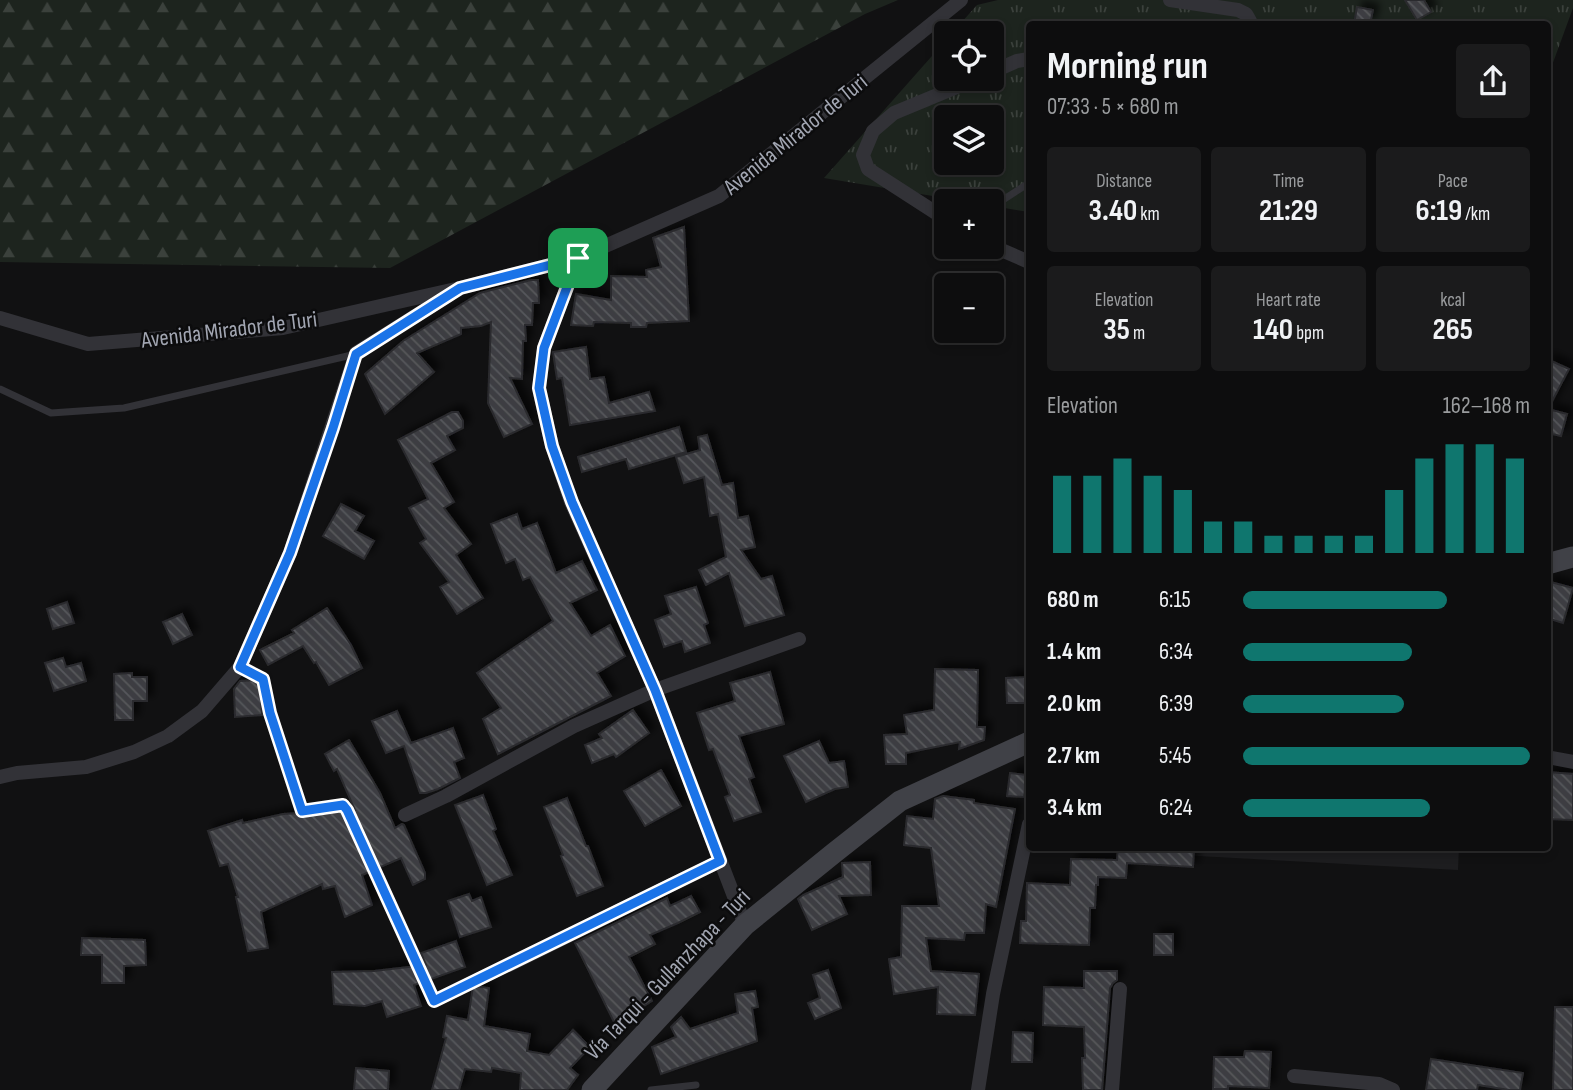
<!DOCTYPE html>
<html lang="en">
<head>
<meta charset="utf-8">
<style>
	body { margin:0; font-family:"Sofia Sans Condensed",sans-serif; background:#1b1b1c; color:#f1f3f6; height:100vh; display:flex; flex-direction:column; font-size:26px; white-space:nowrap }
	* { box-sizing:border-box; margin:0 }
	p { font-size:23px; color:#9a9c9e }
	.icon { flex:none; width:38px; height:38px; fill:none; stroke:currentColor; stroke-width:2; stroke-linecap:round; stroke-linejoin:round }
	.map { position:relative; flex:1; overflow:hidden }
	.drawer { position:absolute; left:1026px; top:21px; width:525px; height:830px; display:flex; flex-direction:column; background:#0d0d0e; border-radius:7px; box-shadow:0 4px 10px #0003,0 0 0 2px #2d2d2e }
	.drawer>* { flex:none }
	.tools { position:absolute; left:934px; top:21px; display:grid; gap:14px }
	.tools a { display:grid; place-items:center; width:70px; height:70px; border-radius:7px; background:#0d0d0e; box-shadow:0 4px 10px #0003,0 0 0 2px #2d2d2e; font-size:35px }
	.pin { position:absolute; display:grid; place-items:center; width:60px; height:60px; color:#fff; margin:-30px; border-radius:14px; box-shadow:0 4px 10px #0006 }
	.round { display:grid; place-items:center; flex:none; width:74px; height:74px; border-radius:7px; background:#1b1b1c }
	.head { display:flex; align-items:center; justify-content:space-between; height:119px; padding:0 21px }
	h1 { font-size:38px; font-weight:700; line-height:52px }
	.metrics { display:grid; grid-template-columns:repeat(3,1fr); gap:10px; height:119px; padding:7px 21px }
	.metrics div { display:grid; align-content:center; border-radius:7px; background:#1b1b1c; text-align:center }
	.metrics b { font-size:30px; font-weight:700 }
	.metrics small { font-size:19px; font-weight:400 }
	.metrics p { font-size:19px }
	.chart { height:196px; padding:14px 21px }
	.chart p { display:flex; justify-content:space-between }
	.chart svg { width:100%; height:126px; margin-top:7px; stroke:#0f766e; stroke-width:6 }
	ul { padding:0 21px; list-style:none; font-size:23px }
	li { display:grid; grid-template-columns:112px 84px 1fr; align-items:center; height:52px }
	li i { height:18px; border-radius:9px; background:#0f766e }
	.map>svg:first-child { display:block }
	.built { fill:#1d1d1f }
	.forest { fill:url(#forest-firs) }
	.park { fill:url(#park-tufts); fill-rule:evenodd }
	.building { fill:url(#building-back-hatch); stroke:#2b2b2e; stroke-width:2; filter:url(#shadow) }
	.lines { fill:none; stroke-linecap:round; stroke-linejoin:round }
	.path { stroke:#38393e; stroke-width:3.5; stroke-dasharray:3.5 5; stroke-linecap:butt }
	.lane { stroke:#323237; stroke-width:7 }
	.street { stroke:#323237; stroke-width:14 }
	.secondary { stroke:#404147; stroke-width:21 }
	.route-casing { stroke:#fff; stroke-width:14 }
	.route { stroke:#1a73e8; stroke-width:9 }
	.labels { text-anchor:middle; stroke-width:5; stroke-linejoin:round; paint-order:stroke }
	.street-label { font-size:23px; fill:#a2a6b2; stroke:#0c0c0d }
</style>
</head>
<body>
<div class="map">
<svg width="1573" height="1090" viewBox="0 0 1573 1090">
	<defs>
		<pattern id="forest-firs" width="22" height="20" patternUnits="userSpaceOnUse" patternTransform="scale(1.75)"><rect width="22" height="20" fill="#1d241e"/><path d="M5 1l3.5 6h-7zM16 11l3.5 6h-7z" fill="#3b413c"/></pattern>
		<pattern id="park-tufts" width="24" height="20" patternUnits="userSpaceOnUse" patternTransform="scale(1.75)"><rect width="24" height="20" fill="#1d241e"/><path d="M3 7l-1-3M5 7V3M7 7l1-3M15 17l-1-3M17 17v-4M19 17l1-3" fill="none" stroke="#3b413c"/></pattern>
		<pattern id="building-back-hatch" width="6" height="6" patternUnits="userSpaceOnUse" patternTransform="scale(1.75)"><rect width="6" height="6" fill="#3d3e42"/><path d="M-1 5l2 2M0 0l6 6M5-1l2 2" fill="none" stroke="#56575b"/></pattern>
		<filter id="shadow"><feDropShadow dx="6" dy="-6" stdDeviation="3.5" flood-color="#0009"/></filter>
	</defs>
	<rect width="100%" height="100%" fill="#111112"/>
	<path class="built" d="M1030,847H1459L1458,870Z"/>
	<path class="forest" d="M0,0H898L865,14L390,268L0,262Z"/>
	<path class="park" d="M998,0H1573V8L1547,79V24H1029V212L992,206V201H963L824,178L947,39V79H992V33H952L977,5ZM947,117H992V163H947Z"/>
	<path class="building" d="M1405,0H1424L1431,12L1417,20Z
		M1357,7L1373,10L1370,24H1354Z
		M684,227L689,321L647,323L646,327H631V323L594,322L593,326L571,325L576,294L611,300V276L647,277L646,270L661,267L653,238Z
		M531,280H538L539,303H533L532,325H525L526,341H523L522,379L510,378L532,424L504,437L488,403L491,322L481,326L461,328V334L417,353L434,372L385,414L365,374L403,341L480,293Z
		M586,347L590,379L604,377L609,403L649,392L655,411L570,425L562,378L557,379L553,352Z
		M1547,359L1569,369L1548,409L1567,414L1561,436L1547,433Z
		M452,412H458L463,421V428L447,436L455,450L431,463L454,502L444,508L471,544L456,555L483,598L457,614L440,587L449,582L420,543L426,539L409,508L428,499L398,440Z
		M679,427L686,452L629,469L626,459L582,472L578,457Z
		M707,435L722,485L733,483L738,518L748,516L755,547L741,550L761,579L772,576L784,615L745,626L729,573L706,585L699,570L726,557L718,514L710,516L704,477L684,483L676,457L700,450L698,437Z
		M341,504L364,516L355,531L374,541L364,559L323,536Z
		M517,514L522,529L537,523L556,573L582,561L597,590L570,603L591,636L610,625L625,656L597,673L611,696L498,754L483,719L501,708L477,673L553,621L530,577L523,580L515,559L506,563L491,524Z
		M1547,581L1573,588L1563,623L1547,618Z
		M696,587L708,623L704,625L710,643L685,652L682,641L664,647L655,620L671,614L665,596Z
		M67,602L74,623L53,629L47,609Z
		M327,608L351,645L362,668L329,685L316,662L314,663L303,646L268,665L260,650L294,633L292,630Z
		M182,614L192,635L173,644L163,622Z
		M63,658L66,667L81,663L86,681L54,691L45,663Z
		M935,669L978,670L977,727H985L984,740L959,749L960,742L906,753V764H886L884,735L907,734L904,715L934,710Z
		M770,672L784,724L739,736L754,777L749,779L761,812L734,821L725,797L730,795L713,749L709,750L697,713L735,701L730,683Z
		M132,673V677H147V701H133V720H115L114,674Z
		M1029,677V703H1007L1006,678Z
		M260,680L262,715L235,717L234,689L240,681Z
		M633,710L649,733L616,757L614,754L592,763L585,745L602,738L599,734Z
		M397,711L411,743L453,728L464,758L454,762L460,778L438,789L426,793H420L404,746L386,753L372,721Z
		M349,740L380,793L395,828L402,824L404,825L425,873V879L413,885L401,858L362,875L372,905L345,917L335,886L323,889L322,884L261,912L268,948L248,951L236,897H238L228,864L220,866L208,831L242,820L243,823L283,814L355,810L337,769L334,771L325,754Z
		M819,741L829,763L844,761L848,787L835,789L806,802L784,756Z
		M661,770L681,806L645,826L624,791Z
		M1547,772L1573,774V820L1547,819Z
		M1010,773L1027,775L1024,797L1007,796Z
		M483,795L496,829L493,831L512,875L487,885L455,805Z
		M943,796L974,800V803L1015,809L996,907L986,904L984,933H965L964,940L926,938L931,971L979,974L975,1015L937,1014L938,987L894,994L889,959L901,957L902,906H939L931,848L904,845L907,816L933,819L935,799Z
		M567,798L586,846H588L603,886L577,896L561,856L563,855L544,807Z
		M1118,847H1194L1193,867L1127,863L1126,878L1098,877V885H1096L1095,908H1090L1089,945L1020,943L1021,921H1026L1027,883L1070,885L1071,859L1117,860Z
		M870,862L871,895L839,896L847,914L812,930L798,899L803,895L843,877L842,863Z
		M469,894L472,901L481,897L491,927L460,937L448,901Z
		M691,896L700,912L678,923L650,935L655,944L629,957L652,1001L615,1024L575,943L667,898L670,906Z
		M1154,934H1173V955H1154Z
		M82,938L145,940L146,965L124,966V983H102V955H81Z
		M456,941L465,967L414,985L421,1006L387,1017L382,1001L365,1006L334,1004L332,972L374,971L426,965L421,953Z
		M828,970L841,1008L815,1019L808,1003L820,998L813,975Z
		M1084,971H1117V980L1113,983L1110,988L1102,1090H1083L1082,1058H1085L1084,1027L1043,1025L1044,987L1084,988Z
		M473,986L489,988L484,1026L530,1034L527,1051L549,1055L573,1030L590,1047L570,1068L578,1075L567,1090H520L521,1073L492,1068L491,1072L465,1069L459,1090H432L446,1038L443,1037L447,1016L468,1020Z
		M755,991L758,1007L752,1008L757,1041L661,1074L652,1047L676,1037L671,1027L681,1017L690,1029L738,1013L735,994Z
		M1555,1007H1573V1090H1553Z
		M1013,1032L1033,1033L1032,1062H1012Z
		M1245,1051L1271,1052L1269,1088L1228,1086V1089H1213L1214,1057H1244Z
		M1431,1059L1523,1073L1520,1090H1509L1478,1085L1477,1090H1426Z
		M356,1068L389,1071L388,1090H354Z"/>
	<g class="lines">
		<path class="path" d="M253,674L263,679L270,713L302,811L343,805L347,810L434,1001L494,972"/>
		<path class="lane" d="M992,207L1029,183
			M0,389L51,413L124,408L356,354
			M651,1090L696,1085"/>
		<path class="street" d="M1170,0L1238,10L1246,14L1250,21L1248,24
			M992,72L1017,61L1029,59
			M947,220L868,169L863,155L873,131L894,113L976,79
			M992,246L1029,262
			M578,258L544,348L539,389L552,446L571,502L655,690L745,925
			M0,318L88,344L283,328L460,288L578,258L719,196L961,0
			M1547,757L1573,762
			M0,777L17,773L86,767L134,752L168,736L202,711L240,667L290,553L356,353L449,295
			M405,815L446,796L574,726L655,690L799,639
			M509,965L720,861
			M1294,1076L1379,1084L1393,1090
			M978,1090L993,994L1029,824
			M1112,1090L1120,989"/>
		<path class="secondary" d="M1547,564L1573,557
			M592,1090L745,925L834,853L900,801L1029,742"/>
	</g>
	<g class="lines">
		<defs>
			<path id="route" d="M578,258L544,348L539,388L552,446L572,502L655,690L720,861L434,1001L347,810L343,805L302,811L270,713L263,679L240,667L290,553L333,428L356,354L460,288Z"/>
		</defs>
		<use href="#route" class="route-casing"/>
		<use href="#route" class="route"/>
	</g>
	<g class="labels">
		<g class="street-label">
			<text transform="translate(795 134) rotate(-39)" y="8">Avenida Mirador de Turi</text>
			<text transform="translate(229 329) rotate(-7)" y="8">Avenida Mirador de Turi</text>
			<text transform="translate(667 974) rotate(-46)" y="8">Vía Tarqui - Gullanzhapa - Turi</text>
		</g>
	</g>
</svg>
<div class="tools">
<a><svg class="icon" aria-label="locate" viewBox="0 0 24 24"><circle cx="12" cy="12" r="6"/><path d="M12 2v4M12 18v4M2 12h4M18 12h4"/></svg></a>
<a><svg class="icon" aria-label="layers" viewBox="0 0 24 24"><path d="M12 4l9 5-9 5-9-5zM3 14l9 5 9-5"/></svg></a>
<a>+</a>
<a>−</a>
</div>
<div class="pin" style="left:578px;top:258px;background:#1e9e55"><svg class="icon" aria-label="arrive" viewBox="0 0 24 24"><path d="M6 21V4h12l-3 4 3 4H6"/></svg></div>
<section class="drawer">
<div class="head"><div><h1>Morning run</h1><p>07:33 · 5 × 680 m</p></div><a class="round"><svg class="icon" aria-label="share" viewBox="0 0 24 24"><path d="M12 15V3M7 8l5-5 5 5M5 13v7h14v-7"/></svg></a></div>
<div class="metrics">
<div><p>Distance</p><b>3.40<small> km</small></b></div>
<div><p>Time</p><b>21:29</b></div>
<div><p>Pace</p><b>6:19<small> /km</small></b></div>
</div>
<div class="metrics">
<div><p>Elevation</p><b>35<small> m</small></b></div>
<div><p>Heart rate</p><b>140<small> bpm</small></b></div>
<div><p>kcal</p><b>265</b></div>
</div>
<div class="chart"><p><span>Elevation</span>162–168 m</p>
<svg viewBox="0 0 160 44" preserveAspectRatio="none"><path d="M5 44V17M15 44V17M25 44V11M35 44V17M45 44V22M55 44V33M65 44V33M75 44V38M85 44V38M95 44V38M105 44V38M115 44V22M125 44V11M135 44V6M145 44V6M155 44V11"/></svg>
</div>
<ul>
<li><b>680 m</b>6:15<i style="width:71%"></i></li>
<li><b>1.4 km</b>6:34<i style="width:59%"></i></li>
<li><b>2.0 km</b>6:39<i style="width:56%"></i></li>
<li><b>2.7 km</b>5:45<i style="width:100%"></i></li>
<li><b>3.4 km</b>6:24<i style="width:65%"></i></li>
</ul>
</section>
</div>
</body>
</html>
